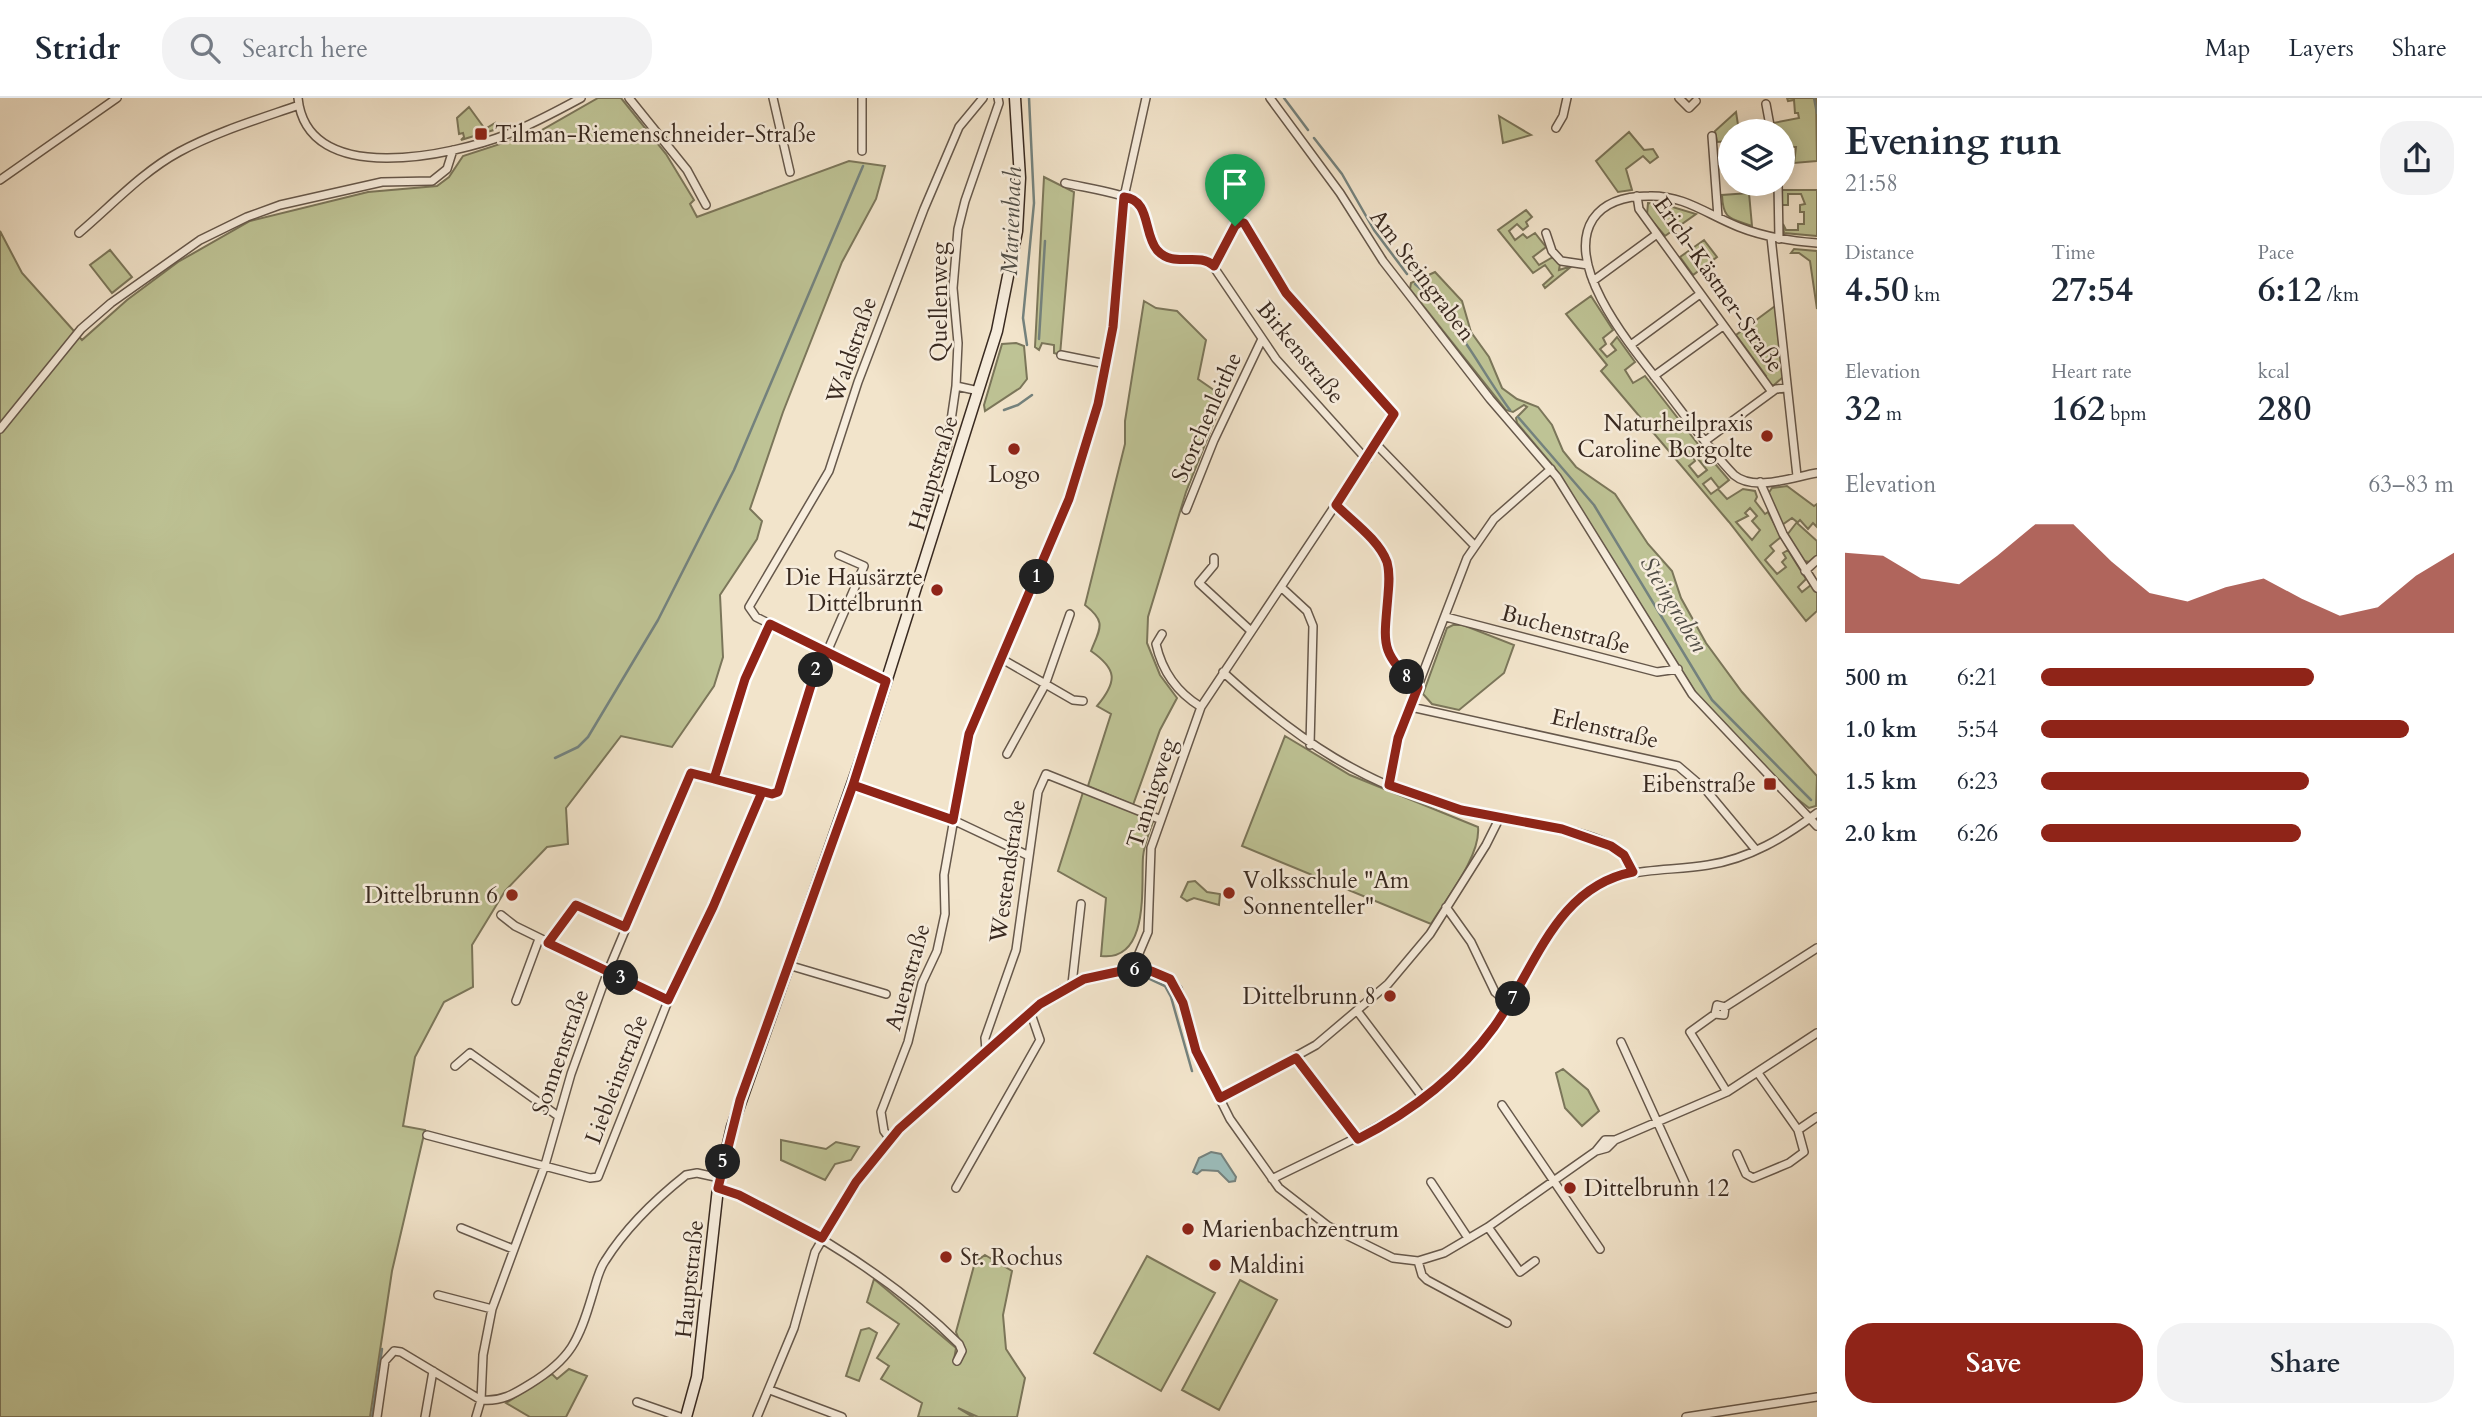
<!DOCTYPE html>
<html lang="en">
<head>
<meta charset="utf-8">
<style>
	body { margin:0; font-family:Cardo,serif; background:#f2f2f3; color:#1f2937; height:100vh; display:flex; flex-direction:column; font-size:26px; white-space:nowrap }
	* { box-sizing:border-box; margin:0 }
	p { font-size:23px; color:#747a83 }
	.icon { flex:none; width:38px; height:38px; fill:none; stroke:currentColor; stroke-width:2; stroke-linecap:round; stroke-linejoin:round }
	.map { position:relative; flex:1; overflow:hidden }
	.details { display:flex; flex-direction:column; background:#fff; width:665px }
	.details>* { flex:none }
	.buttons { position:absolute; left:1718px; top:21px; display:grid; gap:14px }
	.buttons a { display:grid; place-items:center; width:77px; height:77px; border-radius:50%; background:#fff; box-shadow:0 4px 18px #0003; font-size:35px }
	.pin { position:absolute; display:grid; place-items:center; width:60px; height:60px; color:#fff; margin:-72px -30px; border-radius:50% 50% 50% 0; rotate:-45deg; box-shadow:0 0 7px #0007 }
	.pin .icon { rotate:45deg }
	.km { position:absolute; width:35px; height:35px; margin:-18px; border-radius:50%; background:#222; color:#fff; font-size:19px; line-height:35px; text-align:center }
	.round { display:grid; place-items:center; flex:none; width:74px; height:74px; border-radius:28px; background:#f2f2f3 }
	.head { display:flex; align-items:center; justify-content:space-between; height:119px; padding:0 28px }
	h1 { font-size:38px; font-weight:700; line-height:52px }
	.stats { display:grid; grid-template-columns:repeat(3,1fr); gap:10px; height:119px; padding:7px 28px }
	.stats div { display:grid; align-content:center }
	.stats b { font-size:35px; font-weight:700 }
	.stats small { font-size:19px; font-weight:400 }
	.stats p { font-size:19px }
	.chart { height:196px; padding:14px 28px }
	.chart p { display:flex; justify-content:space-between }
	.chart svg { width:100%; height:126px; margin-top:7px; fill:#8f2418; opacity:.7 }
	.cta { display:flex; gap:14px; margin-top:auto; padding:14px 28px }
	.cta a { flex:1; height:80px; border-radius:28px; background:#8f2418; color:#fff; font-size:28px; font-weight:700; line-height:80px; text-align:center }
	.cta a+a { background:#f2f2f3; color:#1f2937 }
	ul { padding:0 28px; list-style:none; font-size:23px }
	li { display:grid; grid-template-columns:112px 84px 1fr; align-items:center; height:52px }
	li i { height:18px; border-radius:9px; background:#8f2418 }
	header { display:flex; align-items:center; gap:42px; box-sizing:border-box; height:98px; padding:0 35px; background:#fff; border-bottom:2px solid #e0e1e3 }
	header strong { font-size:33px }
	nav { display:flex; gap:38px; margin-inline-start:auto; font-size:24px }
	.search { width:490px; height:63px; background:#f2f2f3; display:flex; align-items:center; gap:18px; box-sizing:border-box; padding:0 24px; border-radius:28px; color:#747a83; font-size:26px }
	main { display:flex; flex:1; min-height:0 }
	.map>svg:first-child { display:block }
	.green { fill:#bec395; stroke:#7b765a; stroke-width:2; fill-rule:evenodd }
	.water { fill:#9cbebc; stroke:#74827e; stroke-width:2 }
	.lines { fill:none; stroke-linecap:round; stroke-linejoin:round }
	.stream { stroke:#74827e; stroke-width:2.5 }
	.street-casing { stroke:#66584b; stroke-width:10 }
	.secondary-casing { stroke:#382920; stroke-width:13 }
	.street { stroke:#f7eddd; stroke-width:7 }
	.secondary { stroke:#f7eddd; stroke-width:10 }
	.route-casing { stroke:#fff; stroke-width:14 }
	.route { stroke:#8f2418; stroke-width:9 }
	.poi-dot { fill:#8f2418; stroke:#f7eddd; stroke-width:2.5 }
	.labels { text-anchor:middle; stroke-width:5; stroke-linejoin:round; paint-order:stroke }
	.poi-label { font-size:23px; fill:#382920; stroke:#f7eddd; text-anchor:start }
	.street-label { font-size:23px; fill:#382920; stroke:#f7eddd }
	.water-label { font-size:24px; font-style:italic; fill:#514e47; stroke:#f7eddd }
</style>
</head>
<body>
<header>
<strong>Stridr</strong>
<div class="search"><svg class="icon" aria-label="search" viewBox="0 0 24 24"><circle cx="10" cy="10" r="6"/><path d="M15 15l6 6"/></svg>Search here</div>
<nav><a>Map</a><a>Layers</a><a>Share</a></nav>
</header>
<main>
<div class="map">
<svg width="1817" height="1319" viewBox="0 0 1817 1319">
	<rect width="100%" height="100%" fill="#f2e4cb"/>
	<filter id="stains"><feTurbulence type="fractalNoise" baseFrequency=".00286" numOctaves="4"/><feColorMatrix values="0 0 0 0 .2 0 0 0 0 .09 0 0 0 0 .02 0 0 0 .5 -.17"/></filter>
	<radialGradient id="worn" r=".72"><stop offset=".6" stop-color="#630" stop-opacity="0"/><stop offset="1" stop-color="#630" stop-opacity=".3"/></radialGradient>
	<path class="green" d="M598,0H621L666,56L694,102L690,106L697,119L849,63L885,68L876,101L842,164L783,314L750,411L762,423L757,441L720,497L723,559L714,588L672,649L621,638L566,710L568,746L547,749L505,793L472,847L473,889L444,904L415,959L403,1028L425,1032L392,1173L370,1319H0V133L22,175L82,242L127,202L178,164L250,123L368,94L437,88L449,79L463,58L540,33Z
		M1787,0H1816L1817,63L1794,65L1796,49H1783V33H1774L1773,25L1799,20L1798,15H1795L1794,2L1788,3Z
		M469,9L485,31L495,25L497,31L461,42L464,39L463,35L459,36L457,20Z
		M1736,14L1739,33H1731V43L1717,44L1715,33Z
		M1499,18L1531,37L1503,45Z
		M1629,34L1644,52L1653,51L1658,59L1650,65L1643,58L1626,71L1632,92L1618,94L1596,63Z
		M1044,79L1074,94L1060,257L1054,255V247L1042,245L1039,252L1035,249Z
		M1782,92H1817V138L1784,135L1783,126L1786,132H1798V126H1804V114H1800V107L1805,106L1801,96H1788V107H1782Z
		M1749,95L1752,128C1730,120 1723,122 1722,97Z
		M1648,105L1666,107L1696,116L1665,138L1647,117Z
		M1526,112L1532,119L1526,124L1528,128L1523,132L1517,126L1509,133L1515,142L1523,136L1527,140L1535,135L1546,149L1533,159L1539,167L1553,159L1560,166L1559,172L1572,168L1545,190L1543,187L1553,178L1545,167L1533,175L1498,132Z
		M1704,142L1717,159L1693,177L1680,159Z
		M1794,151L1817,153V211L1810,163L1799,155H1791Z
		M110,152L132,179L112,195L90,167Z
		M1435,174L1462,203L1471,234L1489,259L1502,290L1517,301L1538,309L1552,327L1563,353L1576,369L1615,396L1648,446L1672,473L1681,500L1706,545L1742,594L1817,678L1816,708L1809,710L1791,696L1699,600L1555,370L1517,325L1516,320L1527,309L1524,307L1513,314L1506,312L1410,191L1411,185Z
		M1591,198L1613,232L1603,240L1606,246L1600,251L1607,259L1616,252L1611,246L1617,239L1635,264L1625,272L1633,285L1645,278L1701,350L1692,357L1695,363L1689,368L1698,379L1707,372L1698,361L1705,354L1729,382L1719,390L1711,380L1703,386L1711,396L1718,391L1727,401L1743,391L1755,393L1757,399L1755,403L1765,416L1768,414L1781,439L1770,448L1774,453L1765,462L1777,476L1786,469L1782,464L1786,460L1783,455L1788,452L1806,481L1798,489L1802,494L1811,487L1817,495V513L1806,523L1729,424L1601,273L1607,267L1566,216ZM1750,410L1757,418L1752,423L1760,432L1752,442L1736,424L1748,418L1745,415Z
		M1144,203L1156,210L1177,213L1206,242L1198,281L1224,299L1186,394L1148,519L1147,545L1160,577L1177,600L1160,632L1133,707L1088,688L1111,616L1097,608C1118,583 1117,571 1091,553C1100,530 1107,524 1085,507L1125,346V323Z
		M1775,208L1783,279L1773,288L1764,280L1766,278L1736,237Z
		M1016,245L1024,248L1027,281L1020,290L985,313L984,307L1002,246Z
		M1787,388L1814,408L1817,406V429L1813,425L1808,431L1800,422L1797,425L1817,443V457L1810,464L1804,463L1787,437L1797,424L1792,420L1782,427L1768,396L1772,390Z
		M1453,527H1463L1514,547L1504,575L1459,612L1432,606L1423,596L1447,530Z
		M1285,638L1350,677L1478,729C1481,758 1446,801 1431,826L1242,748Z
		M1084,691L1154,721C1150,733 1144,746 1143,759C1141,788 1150,864 1101,858L1106,800L1058,773Z
		M1195,783L1207,794L1220,796L1219,807L1194,800L1187,803L1181,799L1188,784Z
		M1563,971L1588,992L1599,1013L1582,1028L1565,1010L1556,975Z
		M781,1042L826,1051L836,1044L859,1049L851,1062L835,1066L825,1082L781,1062Z
		M985,1157L1012,1173L1003,1217L1006,1251L1025,1280L1017,1319H978L958,1310L973,1319H918L922,1305L881,1281L889,1268L877,1260L899,1226L867,1204L874,1181L956,1250L954,1262L959,1265L964,1254L956,1234L975,1164Z
		M1147,1158L1215,1195L1161,1293L1094,1255Z
		M1240,1182L1277,1202L1219,1312L1182,1292Z
		M869,1230L877,1235L859,1283L846,1278L861,1232Z
		M569,1271L587,1278L566,1319H530L506,1305L552,1276L557,1281Z"/>
	<path class="water" d="M1211,1054L1221,1056L1236,1079L1235,1083L1229,1084L1218,1073L1202,1072L1197,1076L1193,1074L1199,1060Z"/>
	<g class="lines">
		<path class="stream" d="M1284,0L1308,32
			M1814,0L1817,15
			M1314,40L1342,76L1374,132L1407,176
			M1415,186C1456,219 1479,270 1510,312
			M1039,241L1045,143
			M1027,247L1023,220L1034,105L1029,0
			M1004,312L1018,307L1032,297
			M1518,319L1594,407L1712,602L1811,702
			M555,660L578,649L588,639L658,522L734,372L863,68
			M1150,881L1165,888L1171,899L1192,973
			M372,1319L382,1251"/>
		<defs>
			<path id="street" d="M298,0C307,91 454,57 508,36C533,26 557,13 581,0
				M629,0L687,72L706,107
				M773,0L790,74
				M1270,0L1340,95L1383,163L1490,301L1557,379L1692,596L1817,728
				M1679,0L1689,10L1696,3
				M1766,6L1771,33
				M1556,30L1563,18L1567,0
				M1757,30L1770,27
				M1712,38L1718,119
				M862,53V0
				M0,82L117,0
				M1065,85C1080,89 1129,96 1138,105C1153,120 1144,144 1163,157C1178,168 1195,158 1211,165L1276,261L1367,362
				M1778,86L1779,141
				M1637,98L1639,111L1772,294
				M79,135C111,108 142,74 179,54C216,34 259,21 299,7
				M1546,135L1552,153L1561,163L1588,167
				M1771,139L1797,378
				M1817,145C1790,143 1764,139 1739,129C1708,117 1684,97 1649,98C1628,98 1606,102 1593,121C1562,169 1635,253 1663,289C1686,319 1708,350 1734,377C1754,394 1793,379 1817,375
				M1593,183L1657,136
				M1632,246L1700,196
				M1061,257L1106,266
				M1654,278L1723,228
				M979,293L956,288L958,245L953,190L958,131L965,103L999,5L998,0
				M0,331L81,231L111,205L200,142L247,119L280,107L382,84L432,83L447,71L453,52
				M1705,343L1776,291L1787,290
				M1377,347L1474,447
				M947,350L956,288
				M1760,384L1783,436L1817,490
				M1336,407C1352,423 1379,442 1386,464C1390,475 1388,486 1388,497C1384,548 1379,553 1418,589
				M1186,412L1214,342L1262,241
				M1214,460V467L1199,485L1251,533
				M1805,473L1817,462
				M1281,489L1307,513L1313,528L1310,647
				M1446,519L1657,574L1678,571
				M1162,536L1156,546C1162,573 1178,595 1201,609
				M827,554L864,468L839,457
				M1002,561L1073,602L1083,603
				M1223,574C1296,641 1366,689 1464,713C1504,723 1587,728 1618,752C1626,758 1629,766 1633,774
				M886,584L756,519L749,509L829,373L858,284L924,111L959,29L983,0
				M1411,609L1678,668L1706,692L1756,752
				M1007,656L1045,587L1070,516
				M714,681L772,697L778,694L822,552
				M853,687L953,722L1027,757
				M1389,687L1398,640L1467,460L1494,421L1551,371
				M1446,809L1471,844L1495,894L1509,906
				M501,817L515,828L668,903
				M548,845L576,807L625,829
				M788,867L886,896
				M1126,871L1137,860L1148,834L1151,750L1201,609L1394,319L1286,195L1244,125L1235,128L1214,168
				M1072,886L1081,806
				M516,903L539,841
				M1717,907L1725,909L1724,917L1715,916Z
				M1725,909L1817,850
				M1358,914L1423,1000
				M1715,916L1690,934L1727,994
				M1621,944L1690,1096
				M986,952L985,940L1016,852L1038,694L1046,676L1159,721
				M1296,960L1358,1041
				M455,968L470,955L558,1018
				M1220,1000L1316,947L1388,886L1430,836L1486,747L1500,719
				M1502,1007L1600,1151
				M1798,1032L1817,1019
				M427,1037L590,1080L598,1079L668,903L713,809L762,694
				M890,1041L884,1033L881,1014L908,944L922,885L937,853L945,816L944,777L969,636L1069,401L1098,306L1113,229L1124,99L1146,0
				M1615,1042L1607,1050L1596,1053L1605,1042H1615L1727,994L1817,935
				M1737,1056L1746,1076L1753,1080L1789,1065L1804,1054L1798,1032L1758,975
				M1272,1081C1360,1037 1432,1012 1493,930C1522,891 1549,819 1585,794C1621,768 1666,774 1708,767C1749,761 1785,739 1817,715
				M1431,1084L1468,1140
				M718,1090C739,1095 758,1107 777,1116C843,1151 906,1193 959,1246L962,1253L957,1263
				M956,1090L1040,942L1030,913
				M1488,1129L1520,1174L1535,1163
				M461,1130L513,1151
				M1418,1163L1422,1177L1427,1182L1507,1225
				M438,1197L492,1211
				M770,1292L842,1319
				M637,1304L680,1319
				M377,1319L385,1263L394,1253L401,1254L481,1302C501,1304 514,1296 530,1286C571,1261 579,1242 592,1198C596,1186 598,1173 605,1163C625,1131 657,1100 686,1077L697,1075L720,1080
				M425,1319L433,1273
				M476,1319L481,1302L483,1257L492,1211L545,1067L571,976L608,873L691,675L714,681L745,581L770,526
				M757,1319L794,1230L815,1154L856,1084L899,1032L1030,913L1061,892L1084,881L1126,871L1151,873L1170,881L1178,891L1196,953L1230,1021L1279,1090L1328,1128L1393,1160L1418,1163L1444,1155L1488,1129L1596,1053
				M1686,1319L1817,1299"/>
			<path id="secondary" d="M686,1319L697,1279L718,1090L732,1029L869,638L997,233L1017,133L1020,80L1015,0"/>
		</defs>
		<use href="#street" class="street-casing"/>
		<use href="#secondary" class="secondary-casing"/>
		<use href="#street" class="street"/>
		<use href="#secondary" class="secondary"/>
	</g>
	<g class="lines">
		<defs>
			<path id="route" d="M1235,128L1214,168C1198,153 1174,171 1157,152C1143,135 1151,102 1124,99L1113,229L1098,306L1069,401L969,636L953,722L853,687L886,583L881,581L822,552L778,694L772,696L691,675L625,829L576,807L548,845L668,902L713,809L762,694L714,681L745,581L770,526L886,583L853,687L740,1002L718,1090L739,1097L822,1140L856,1084L899,1031L1040,906L1084,881L1126,872L1151,873L1170,881L1183,905L1196,953L1220,1000L1296,960L1358,1041C1411,1014 1459,977 1494,929C1535,872 1555,789 1633,774L1624,757L1611,748L1562,731L1461,712L1389,687L1398,640L1418,589C1379,553 1384,548 1388,497C1389,486 1390,475 1387,464C1379,442 1352,423 1336,407L1394,316L1286,195L1244,125L1240,124L1235,128"/>
		</defs>
		<use href="#route" class="route-casing"/>
		<use href="#route" class="route"/>
	</g>
	<g class="poi-dot">
		<rect x="474" y="29" width="14" height="14" rx="3.5"/>
		<circle cx="1767" cy="338" r="7"/>
		<circle cx="1014" cy="351" r="7"/>
		<circle cx="937" cy="492" r="7"/>
		<rect x="1763" y="679" width="14" height="14" rx="3.5"/>
		<circle cx="1229" cy="795" r="7"/>
		<circle cx="512" cy="797" r="7"/>
		<circle cx="1390" cy="898" r="7"/>
		<circle cx="1570" cy="1090" r="7"/>
		<circle cx="1188" cy="1131" r="7"/>
		<circle cx="946" cy="1159" r="7"/>
		<circle cx="1215" cy="1167" r="7"/>
	</g>
	<g class="labels">
		<g class="poi-label">
			<text x="495" y="44">Tilman-Riemenschneider-Straße</text>
			<text x="1753" y="333" text-anchor="end">Naturheilpraxis<tspan x="1753" dy="26">Caroline Borgolte</tspan></text>
			<text x="1014" y="384" text-anchor="middle">Logo</text>
			<text x="923" y="487" text-anchor="end">Die Hausärzte<tspan x="923" dy="26">Dittelbrunn</tspan></text>
			<text x="1756" y="694" text-anchor="end">Eibenstraße</text>
			<text x="1243" y="790">Volksschule "Am<tspan x="1243" dy="26">Sonnenteller"</tspan></text>
			<text x="498" y="805" text-anchor="end">Dittelbrunn 6</text>
			<text x="1376" y="906" text-anchor="end">Dittelbrunn 8</text>
			<text x="1584" y="1098">Dittelbrunn 12</text>
			<text x="1202" y="1139">Marienbachzentrum</text>
			<text x="960" y="1167">St. Rochus</text>
			<text x="1229" y="1175">Maldini</text>
		</g>
		<g class="street-label">
			<text transform="translate(1423 177) rotate(53)" y="8">Am Steingraben</text>
			<text transform="translate(1719 186) rotate(55)" y="8">Erich-Kästner-Straße</text>
			<text transform="translate(939 204) rotate(-90)" y="8">Quellenweg</text>
			<text transform="translate(851 252) rotate(-71)" y="8">Waldstraße</text>
			<text transform="translate(1301 254) rotate(51)" y="8">Birkenstraße</text>
			<text transform="translate(1206 319) rotate(-66)" y="8">Storchenleithe</text>
			<text transform="translate(933 375) rotate(-73)" y="8">Hauptstraße</text>
			<text transform="translate(1566 531) rotate(15)" y="8">Buchenstraße</text>
			<text transform="translate(1605 630) rotate(13)" y="8">Erlenstraße</text>
			<text transform="translate(1151 695) rotate(-72)" y="8">Tannigweg</text>
			<text transform="translate(1007 773) rotate(-82)" y="8">Westendstraße</text>
			<text transform="translate(907 879) rotate(-74)" y="8">Auenstraße</text>
			<text transform="translate(560 954) rotate(-71)" y="8">Sonnenstraße</text>
			<text transform="translate(616 981) rotate(-69)" y="8">Liebleinstraße</text>
			<text transform="translate(689 1181) rotate(-84)" y="8">Hauptstraße</text>
		</g>
		<g class="water-label">
			<text transform="translate(1011 123) rotate(-88)" y="8">Marienbach</text>
			<text transform="translate(1674 506) rotate(59)" y="8">Steingraben</text>
		</g>
	</g>
	<rect width="100%" height="100%" filter="url(#stains)"/>
	<rect width="100%" height="100%" fill="url(#worn)"/>
</svg>
<div class="buttons">
<a><svg class="icon" aria-label="layers" viewBox="0 0 24 24"><path d="M12 4l9 5-9 5-9-5zM3 14l9 5 9-5"/></svg></a>
</div>
<div class="pin" style="left:1235px;top:128px;background:#1e9e55"><svg class="icon" aria-label="arrive" viewBox="0 0 24 24"><path d="M6 21V4h12l-3 4 3 4H6"/></svg></div>
<b class="km" style="left:1037px;top:479px">1</b>
<b class="km" style="left:816px;top:572px">2</b>
<b class="km" style="left:621px;top:880px">3</b>
<b class="km" style="left:723px;top:1064px">5</b>
<b class="km" style="left:1135px;top:872px">6</b>
<b class="km" style="left:1513px;top:901px">7</b>
<b class="km" style="left:1407px;top:579px">8</b>
</div>
<section class="details">
<div class="head"><div><h1>Evening run</h1><p>21:58</p></div><a class="round"><svg class="icon" aria-label="share" viewBox="0 0 24 24"><path d="M12 15V3M7 8l5-5 5 5M5 13v7h14v-7"/></svg></a></div>
<div class="stats">
<div><p>Distance</p><b>4.50<small> km</small></b></div>
<div><p>Time</p><b>27:54</b></div>
<div><p>Pace</p><b>6:12<small> /km</small></b></div>
</div>
<div class="stats">
<div><p>Elevation</p><b>32<small> m</small></b></div>
<div><p>Heart rate</p><b>162<small> bpm</small></b></div>
<div><p>kcal</p><b>280</b></div>
</div>
<div class="chart"><p><span>Elevation</span>63–83 m</p>
<svg viewBox="0 0 160 44" preserveAspectRatio="none"><path d="M0 44V16L10 17L20 25L30 27L40 17L50 6L60 6L70 19L80 30L90 33L100 28L110 25L120 32L130 38L140 35L150 24L160 16V44z"/></svg>
</div>
<ul>
<li><b>500 m</b>6:21<i style="width:66%"></i></li>
<li><b>1.0 km</b>5:54<i style="width:89%"></i></li>
<li><b>1.5 km</b>6:23<i style="width:65%"></i></li>
<li><b>2.0 km</b>6:26<i style="width:63%"></i></li>
</ul>
<div class="cta"><a>Save</a><a>Share</a></div>
</section>
</main>
</body>
</html>
